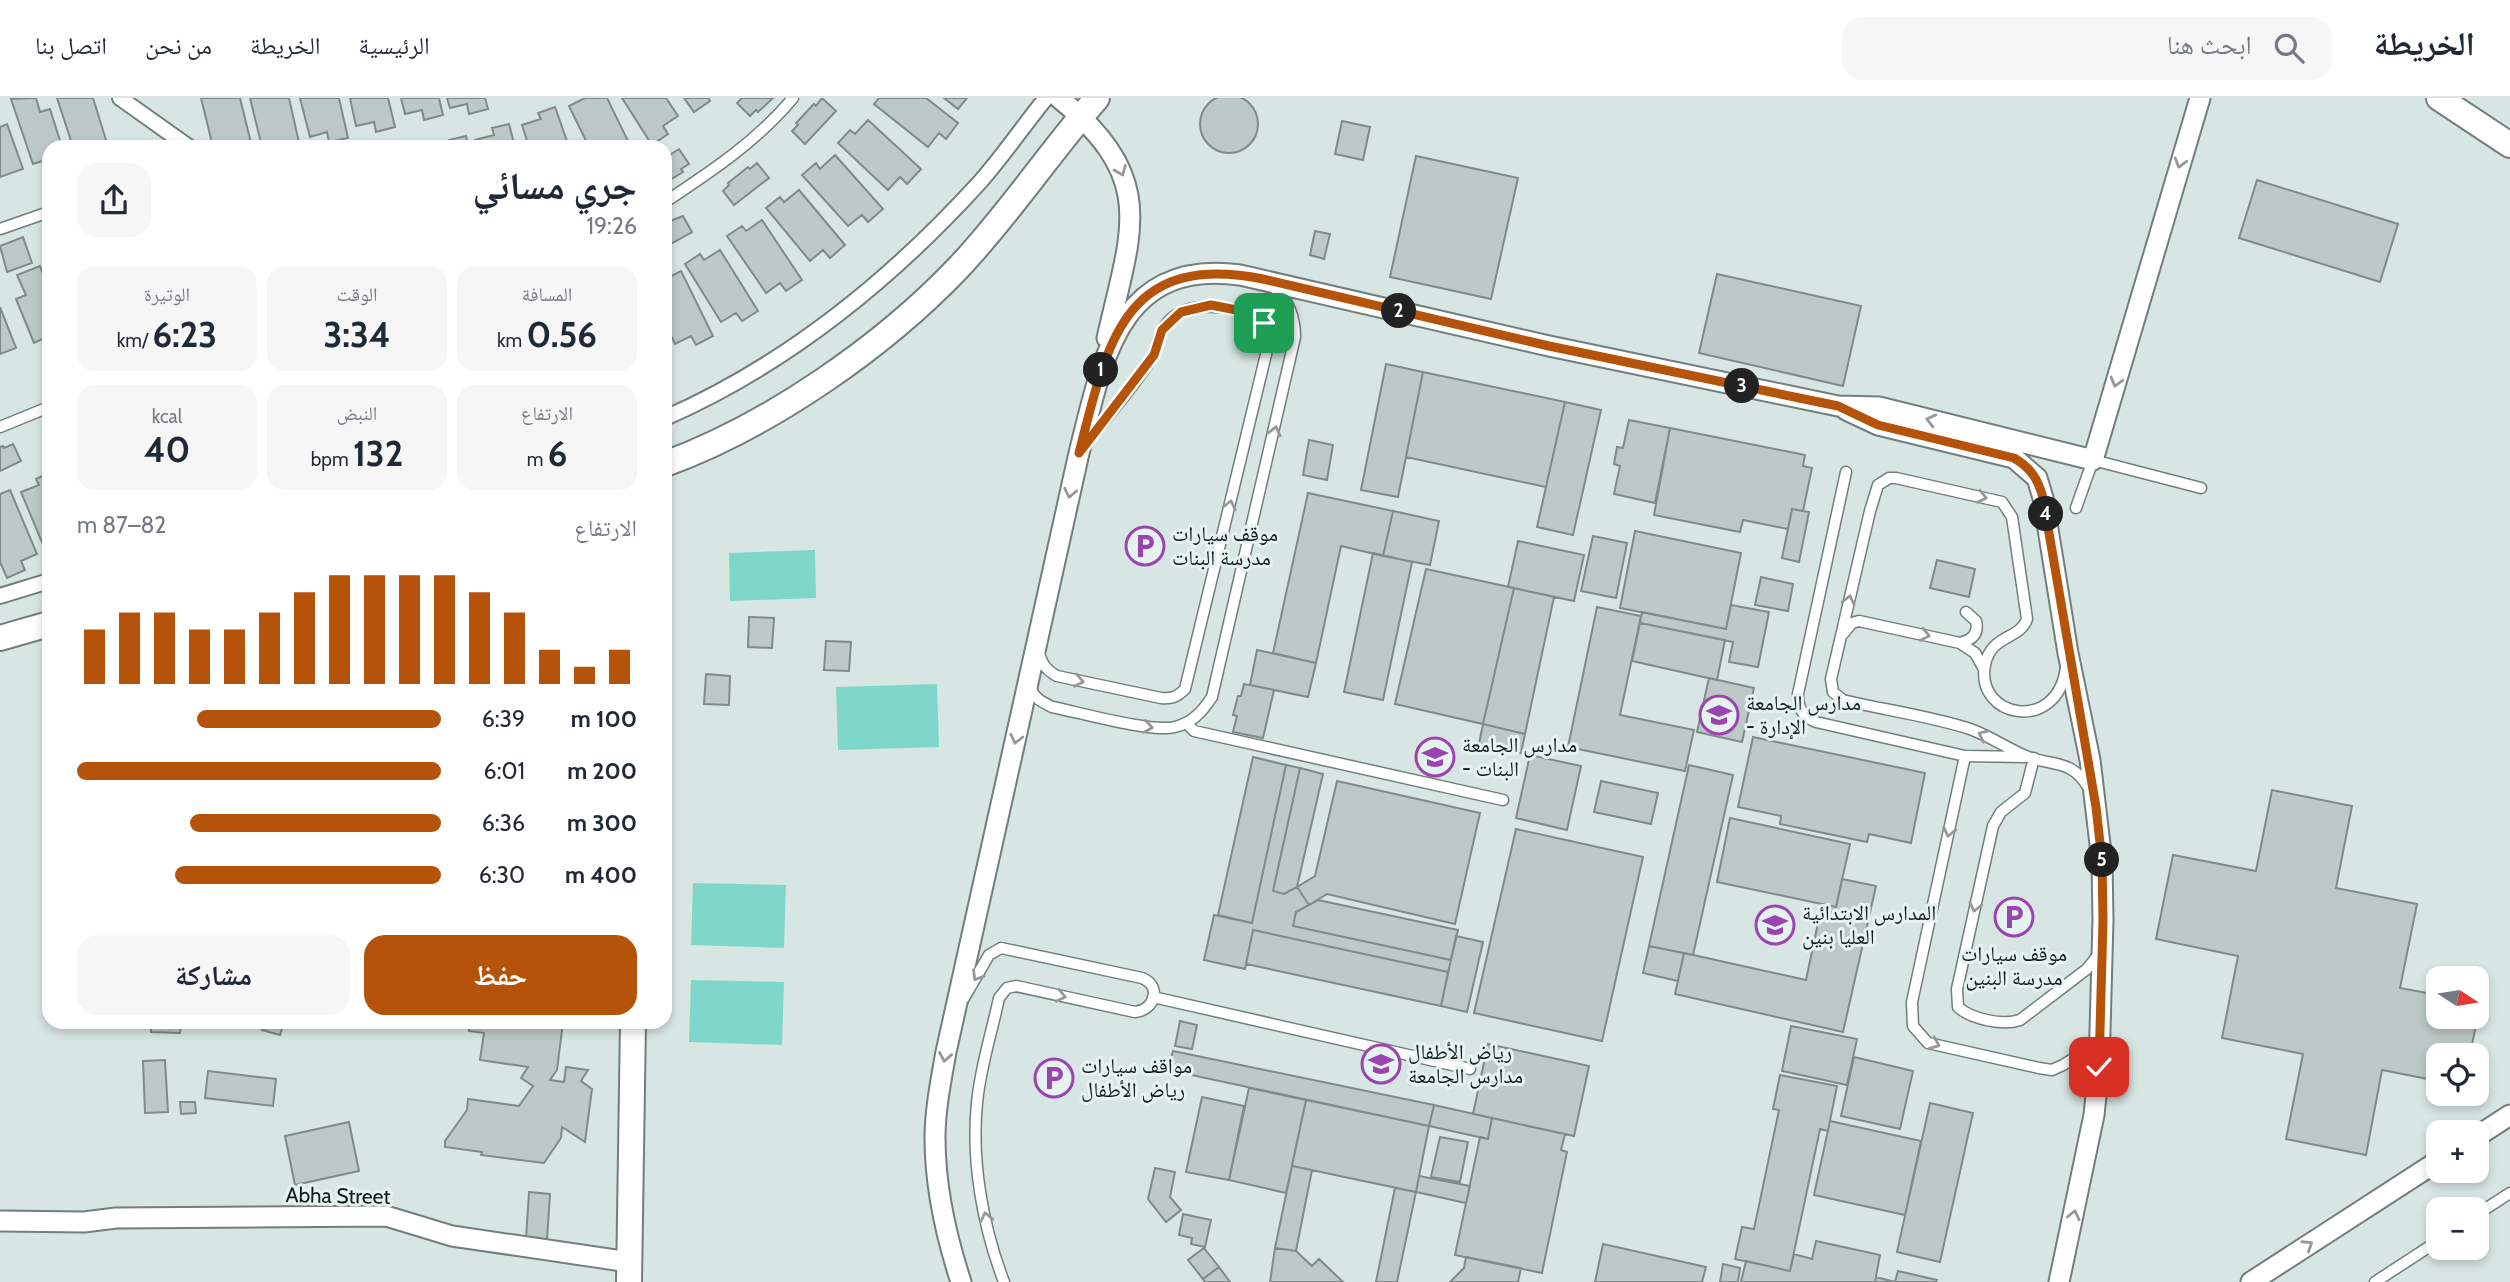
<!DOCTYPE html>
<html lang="ar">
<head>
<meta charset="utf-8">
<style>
	body { margin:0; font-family:Cabin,"Noto Naskh Arabic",sans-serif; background:#f6f6f7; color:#1f2937; direction:rtl; height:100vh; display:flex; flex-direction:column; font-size:26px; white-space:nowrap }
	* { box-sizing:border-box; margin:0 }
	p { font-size:23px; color:#747a83 }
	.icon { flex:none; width:38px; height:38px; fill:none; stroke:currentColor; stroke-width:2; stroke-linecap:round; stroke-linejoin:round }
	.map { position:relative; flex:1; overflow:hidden; direction:ltr }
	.panel { position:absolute; left:42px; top:42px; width:630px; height:889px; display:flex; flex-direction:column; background:#fff; border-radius:21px; box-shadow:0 4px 10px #0003; direction:rtl }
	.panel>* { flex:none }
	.needle { width:46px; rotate:102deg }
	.tools { position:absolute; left:2426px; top:868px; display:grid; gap:14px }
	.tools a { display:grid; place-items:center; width:63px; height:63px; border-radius:14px; background:#fff; box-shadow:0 4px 10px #0003; font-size:35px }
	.pin { position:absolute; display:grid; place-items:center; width:60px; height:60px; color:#fff; margin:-30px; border-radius:14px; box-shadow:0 4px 10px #0006 }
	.km { position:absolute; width:35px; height:35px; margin:-18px; border-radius:50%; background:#222; color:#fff; font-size:19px; line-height:35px; text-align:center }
	.round { display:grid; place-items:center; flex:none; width:74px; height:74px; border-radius:21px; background:#f6f6f7 }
	.overview { display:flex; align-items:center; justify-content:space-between; height:119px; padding:0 35px }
	h1 { font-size:38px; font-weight:700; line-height:52px }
	.metrics { display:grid; grid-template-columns:repeat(3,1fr); gap:10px; height:119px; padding:7px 35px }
	.metrics div { display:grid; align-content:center; border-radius:18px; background:#f6f6f7; text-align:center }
	.metrics b { font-size:35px; font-weight:700 }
	.metrics small { font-size:19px; font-weight:400 }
	.metrics p { font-size:19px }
	.chart { height:196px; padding:14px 35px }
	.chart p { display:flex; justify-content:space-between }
	.chart svg { width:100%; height:126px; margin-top:7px; stroke:#b45309; stroke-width:6 }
	.action { display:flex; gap:14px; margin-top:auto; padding:14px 35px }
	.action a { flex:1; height:80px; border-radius:21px; background:#b45309; color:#fff; font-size:28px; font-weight:700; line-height:80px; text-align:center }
	.action a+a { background:#f6f6f7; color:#1f2937 }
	ul { padding:0 35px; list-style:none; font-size:23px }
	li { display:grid; grid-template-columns:112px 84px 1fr; align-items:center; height:52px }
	li i { height:18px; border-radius:9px; background:#b45309 }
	header { display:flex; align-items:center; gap:42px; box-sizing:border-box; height:98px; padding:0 35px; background:#fff; border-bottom:2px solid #e0e1e3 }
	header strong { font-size:33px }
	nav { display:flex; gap:38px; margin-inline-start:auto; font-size:24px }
	.search { width:490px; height:63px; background:#f6f6f7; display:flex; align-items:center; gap:18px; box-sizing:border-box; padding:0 24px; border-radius:21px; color:#747a83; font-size:26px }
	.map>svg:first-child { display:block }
	.pitch { fill:#7fd7c9 }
	.building { fill:#bcc9c7; stroke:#7e8b89; stroke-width:2 }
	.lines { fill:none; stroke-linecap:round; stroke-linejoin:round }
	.service-casing { stroke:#727e7c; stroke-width:13 }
	.pedestrian-casing { stroke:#727e7c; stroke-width:18 }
	.minor-casing { stroke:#727e7c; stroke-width:23 }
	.tertiary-casing { stroke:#727e7c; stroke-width:28 }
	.service { stroke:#fff; stroke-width:10 }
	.pedestrian { stroke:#fff; stroke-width:14 }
	.minor { stroke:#fff; stroke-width:19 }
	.tertiary { stroke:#fff; stroke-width:24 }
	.oneway { stroke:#969898 }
	.route-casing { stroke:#fff; stroke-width:14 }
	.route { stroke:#b45309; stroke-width:9 }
	.labels { text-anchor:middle; stroke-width:6; stroke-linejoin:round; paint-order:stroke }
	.poi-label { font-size:21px; fill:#151919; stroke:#e5f3f0; text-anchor:start }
	.street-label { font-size:21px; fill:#151919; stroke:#e5f3f0 }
</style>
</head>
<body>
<header>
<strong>الخريطة</strong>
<div class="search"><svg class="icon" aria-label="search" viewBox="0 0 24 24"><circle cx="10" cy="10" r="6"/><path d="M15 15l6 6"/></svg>ابحث هنا</div>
<nav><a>الرئيسية</a><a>الخريطة</a><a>من نحن</a><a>اتصل بنا</a></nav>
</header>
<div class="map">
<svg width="2510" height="1184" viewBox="0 0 2510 1184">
	<rect width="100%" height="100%" fill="#d8e6e3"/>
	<path class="pitch" d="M815,452L816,500L730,503L729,455Z
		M937,586L939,649L838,652L836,589Z
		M693,785L786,787L784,850L691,847Z
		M691,882L784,884L782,947L689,944Z"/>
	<path class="building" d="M1200 26a29 29 0 1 1 58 0a29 29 0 1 1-58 0Z
		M36,0L40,14L50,11L62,49H49V61L33,66L11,1Z
		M57,0H93L106,42L85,49H73Z
		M201,0H240L252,49H213Z
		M250,0H289L300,49H262Z
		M300,0H339L348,40L329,44L327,34L310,39Z
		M350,0H388L395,29L376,34L374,24L356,28Z
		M401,0H439L443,17L424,22L422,12L405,16Z
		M447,0H485L488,11L469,16L467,6L450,10Z
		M585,0H607L630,47L589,49L569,8Z
		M622,0H666L678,18L663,28L668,36L652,47Z
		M684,0H708L710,3L694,14Z
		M742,0H773L758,14L756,12L750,18L737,5Z
		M822,0L836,13L805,46L792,33L798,27L796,25L814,6L816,8Z
		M879,0H926L958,25L946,41L939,35L928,49L874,6Z
		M944,0H967L958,11Z
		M555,9L569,49H529L522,27L541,21L538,15Z
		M868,22L921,71L907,86L900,79L888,92L838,45L850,32L855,36Z
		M1342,23L1370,29L1363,62L1335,56Z
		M7,26L23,71L0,79V29Z
		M509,26L515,49H477L475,42L494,37L492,30Z
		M466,38L469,49H450L449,42Z
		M679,51L689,66L681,71L683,74L665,85V60Z
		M835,57L883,111L868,124L862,117L848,128L802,77L816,65L820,71Z
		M1416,58L1518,80L1491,201L1390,179Z
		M757,65L769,80L734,107L723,93L729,87L728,85L748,69L750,71Z
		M2257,82L2398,126L2380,184L2239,140Z
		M799,92L845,147L830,160L823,152L810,163L766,110L780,99L784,104Z
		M683,118L692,134L665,149V125Z
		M762,122L802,182L786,193L780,185L766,195L727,138L742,128L746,133Z
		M1315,133L1330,136L1324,161L1310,157Z
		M23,139L32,165L7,174L0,148Z
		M720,152L758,213L742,223L736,215L721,224L685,166L700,156L704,162Z
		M40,168L49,192V238L34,245L16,201L26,197L17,177Z
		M681,173L713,238L696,247L691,238L675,246L665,225V181Z
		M1717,176L1861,208L1843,288L1699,255Z
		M0,209L16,250L0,256Z
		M1386,266L1423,274L1398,399L1361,392Z
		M1423,274L1565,304L1546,389L1406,359Z
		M1565,304L1601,312L1573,437L1537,429Z
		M1629,322L1670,330L1655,405L1614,396L1620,368L1614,366L1617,349L1623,350Z
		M1670,330L1805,357L1803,368L1812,370L1803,413L1792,411L1788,431L1743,422L1740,434L1654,417Z
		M1309,342L1333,347L1327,382L1303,377Z
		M13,346L21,363L0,373V349L3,348L4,350Z
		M49,375V461L21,394L39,387L36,381Z
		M10,392L37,456L21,463L25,472L7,480L0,464V396Z
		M1308,395L1393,413L1383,458L1341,448L1316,565L1273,555Z
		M1792,411L1809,414L1799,464L1782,460Z
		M1393,413L1439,423L1430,467L1383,458Z
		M1635,433L1741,455L1726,531L1620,510Z
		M1593,438L1627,445L1616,500L1581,493Z
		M1518,443L1584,457L1574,503L1508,489Z
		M1373,455L1412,464L1383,602L1344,594Z
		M1937,462L1975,471L1969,499L1930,490Z
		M1426,471L1514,490L1483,626L1395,606Z
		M1761,479L1793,486L1788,513L1755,507Z
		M1514,490L1554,499L1525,636L1483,626Z
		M1731,507L1769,514L1758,569L1729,564L1733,544L1640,525L1642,514L1726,531Z
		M1597,509L1641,518L1620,617L1694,632L1685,673L1568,649Z
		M749,519L774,520L772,550L748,549Z
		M1640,525L1725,542L1717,582L1632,563Z
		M826,543L851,544L849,573L824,572Z
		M1257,552L1316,565L1308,599L1250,587Z
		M706,576L730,578L729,607L704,606Z
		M1709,580L1754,590L1742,644L1697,634Z
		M1244,586L1274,592L1263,640L1233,634L1237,618L1233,617L1238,598H1241Z
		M1483,626L1525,636L1521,655L1479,646Z
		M1753,639L1925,675L1911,745L1869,736L1867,744L1780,726L1781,718L1738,709Z
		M1530,657L1581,668L1567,732L1516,720Z
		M1253,659L1286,667L1252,825L1218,817Z
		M1286,667L1300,670L1273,793L1284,796L1297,789L1309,807L1296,814L1293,828L1451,862L1448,874L1253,832L1245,871L1204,862L1214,817L1252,825Z
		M1689,667L1733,677L1693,857L1649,848Z
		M1300,670L1323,676L1297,789L1284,796L1273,793Z
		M1337,683L1480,715L1455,826L1327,796L1309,807L1297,789L1315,778Z
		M1601,683L1658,695L1651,726L1594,714Z
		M2272,692L2352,708L2336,790L2417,806L2400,890L2438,897V919H2476V905L2480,906L2470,957H2438V983L2382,972L2366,1057L2286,1041L2303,956L2222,940L2238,858L2156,841L2173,757L2256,773Z
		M1730,720L1850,746L1836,809L1717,784Z
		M1516,731L1643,759L1602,943L1474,915Z
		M1842,781L1876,788L1843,934L1675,896L1684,855L1806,882L1822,806L1836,809Z
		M1318,802L1458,832L1451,862L1293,828L1296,814Z
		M1253,832L1448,874L1441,908L1246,866Z
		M1456,838L1483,844L1467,914L1441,908Z
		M1649,848L1684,855L1678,883L1643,875Z
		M1180,923L1197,927L1192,951L1175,948Z
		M151,924H181L180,935L151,934Z
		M265,924H284L280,937L262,932Z
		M470,924H563L557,972L550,982L564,984L566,969L588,972L581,983L592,991L585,1044L562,1029L561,1040L544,1065L481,1057L482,1054L445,1049V1043L467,1012L468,1001L519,1008L533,988L521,980L528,969L480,962L484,935L469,933Z
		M1791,928L1857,941L1847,987L1782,973Z
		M1488,946L1589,968L1574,1038L1473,1016Z
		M1173,953L1434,1007L1429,1028L1168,972Z
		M1854,959L1913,973L1900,1031L1841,1018Z
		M165,962L168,1014L145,1015L143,963Z
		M208,973L276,981L273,1008L205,1000Z
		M1780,977L1837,988L1828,1033L1820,1031L1790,1173L1735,1161L1742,1129L1754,1131L1779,1012L1773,1011Z
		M1249,990L1306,1002L1286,1095L1229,1082Z
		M1202,999L1244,1008L1229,1082L1186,1074Z
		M1306,1002L1429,1028L1416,1094L1292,1068Z
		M180,1004H195L196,1015L181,1016Z
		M1930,1005L1973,1015L1940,1164L1897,1154Z
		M1434,1007L1492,1020L1488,1041L1429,1028Z
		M1492,1020L1565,1036L1561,1052L1567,1054L1542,1175L1455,1157L1480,1039L1488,1041Z
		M1830,1023L1921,1043L1905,1117L1814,1097Z
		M349,1024L359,1073L295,1087L285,1038Z
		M1440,1039L1468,1044L1460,1084L1431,1079Z
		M1292,1068L1312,1072L1296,1153L1275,1150Z
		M1155,1070L1175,1074L1170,1099L1181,1112L1166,1124L1148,1101Z
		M1419,1078L1470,1088L1466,1105L1416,1094Z
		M1395,1090L1416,1094L1397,1184H1376Z
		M529,1094L550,1096L547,1142L526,1140Z
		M1183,1116L1211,1122L1205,1149L1191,1146L1192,1140L1179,1137Z
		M1816,1143L1880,1157L1875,1184H1741L1746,1163L1790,1173L1794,1156L1812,1161Z
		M1603,1146L1706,1169L1702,1184H1595Z
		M1204,1150L1219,1169L1203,1181L1188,1162Z
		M1275,1150L1296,1153L1312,1168L1319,1161L1343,1184H1270Z
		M1466,1159L1521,1170L1518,1184H1450L1464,1170Z
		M1723,1166L1740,1170L1738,1184H1720Z
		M1219,1169L1230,1184H1205L1203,1181Z
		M1898,1173L1937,1182L1936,1184H1875L1876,1179L1895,1184Z"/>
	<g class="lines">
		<defs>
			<path id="service" d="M665,104C712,73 757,43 793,0
				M0,131L49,114
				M0,329L49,309
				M1846,374L1798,596C1798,610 1802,618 1816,624L1965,658
				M2076,410L2093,362L2201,390
				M1843,536L1852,525L1859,523L1960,545L1975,555L1984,571
				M1960,545C1972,542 1979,536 1976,523L1966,514
				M1039,555C1042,566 1046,572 1057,578L1161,600C1172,601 1177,599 1185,591L1269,244C1267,225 1258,216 1239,212C1211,207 1177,204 1162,233C1157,241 1157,251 1153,258C1136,287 1107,318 1087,345
				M2066,570C2057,636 1975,620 1985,567C1991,536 2020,542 2027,521L2012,419L2002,404L1896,380H1889L1878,387L1870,413L1831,581L1833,594L1843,602C1884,612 1930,618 1970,631C1990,638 2008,651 2028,659C2054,668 2072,662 2088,689
				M1031,587C1031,599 1042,604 1052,609C1078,614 1152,635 1175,629C1192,625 1202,614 1212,599L1295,239C1295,219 1288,200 1272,188
				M1186,625L1194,633L1503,702
				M2025,659L1965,658L1912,904L1913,928L1928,945L2039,970L2052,972L2063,967L2084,954L2096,940
				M2034,660L2025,695L2001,714L1993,728L1957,891L1958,909C1971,921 2003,928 2020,922L2087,871L2098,857
				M1153,899L1470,971
				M964,900L989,857L1001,850L1142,880C1162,888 1155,912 1135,914L1016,888L1007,890L999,900C992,934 980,970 977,1005C971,1064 983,1129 1004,1184
				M2476,1117L2510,1095
				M2375,1184L2438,1143"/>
			<path id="pedestrian" d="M120,0L189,49
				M665,320C788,266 890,183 980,84C1003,58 1024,27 1046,0
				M0,498L49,483"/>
			<path id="minor" d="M1059,0C1158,81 1132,130 1107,240
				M1846,312L1878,327L2014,360L2037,380L2043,400L2068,555L2090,662L2102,763L2103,822L2099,969L2094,1017L2059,1184
				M2476,1039L2510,1017
				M0,1123L84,1124L116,1120L386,1118L452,1138L629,1164
				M961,1184C946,1138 935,1089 935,1040C935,1012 941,982 946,954L1079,355C1102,264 1118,160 1240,177L1549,248L1838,308L1879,309L2093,362L2200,0
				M2251,1184L2438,1063"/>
			<path id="tertiary" d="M2439,0L2510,47
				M665,366C769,328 883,249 959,169C1009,116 1049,55 1097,0
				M0,540L49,526
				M629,1184L633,924"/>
		</defs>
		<use href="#service" class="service-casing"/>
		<use href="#pedestrian" class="pedestrian-casing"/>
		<use href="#minor" class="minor-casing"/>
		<use href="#tertiary" class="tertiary-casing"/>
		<use href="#service" class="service"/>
		<use href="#pedestrian" class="pedestrian"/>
		<use href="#minor" class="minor"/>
		<use href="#tertiary" class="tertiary"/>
	</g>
	<defs><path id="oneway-chevron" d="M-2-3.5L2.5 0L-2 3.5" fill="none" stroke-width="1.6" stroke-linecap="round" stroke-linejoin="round" transform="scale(1.75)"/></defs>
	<g class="oneway">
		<use href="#oneway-chevron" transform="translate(2180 65) rotate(106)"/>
		<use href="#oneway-chevron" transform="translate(1121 73) rotate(68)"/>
		<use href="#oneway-chevron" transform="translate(2116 284) rotate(106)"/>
		<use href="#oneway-chevron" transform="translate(1931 322) rotate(-166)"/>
		<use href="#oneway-chevron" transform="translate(1275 333) rotate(-77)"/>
		<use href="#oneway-chevron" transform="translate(1070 395) rotate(102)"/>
		<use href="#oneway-chevron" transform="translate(1982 399) rotate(12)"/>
		<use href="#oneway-chevron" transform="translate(1230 407) rotate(-77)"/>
		<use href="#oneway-chevron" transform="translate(1849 502) rotate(-77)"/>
		<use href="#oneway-chevron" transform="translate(1925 537) rotate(13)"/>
		<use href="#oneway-chevron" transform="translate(1079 583) rotate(12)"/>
		<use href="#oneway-chevron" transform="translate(1148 629) rotate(10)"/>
		<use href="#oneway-chevron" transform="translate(1983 637) rotate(-155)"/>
		<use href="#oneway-chevron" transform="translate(1016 641) rotate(103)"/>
		<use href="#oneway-chevron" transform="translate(1949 734) rotate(102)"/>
		<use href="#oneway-chevron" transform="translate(1975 809) rotate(103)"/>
		<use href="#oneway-chevron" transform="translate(977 878) rotate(121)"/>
		<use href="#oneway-chevron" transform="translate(1061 898) rotate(12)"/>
		<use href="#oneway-chevron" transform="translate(1935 946) rotate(22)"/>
		<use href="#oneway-chevron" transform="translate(945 959) rotate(100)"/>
		<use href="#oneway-chevron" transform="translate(2074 1117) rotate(-77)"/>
		<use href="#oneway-chevron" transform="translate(986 1119) rotate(-102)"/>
		<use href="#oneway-chevron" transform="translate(2308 1147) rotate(-33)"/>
	</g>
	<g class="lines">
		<defs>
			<path id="route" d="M1264,225L1257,218L1247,214L1211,207L1181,214L1162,232L1154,257L1079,355C1107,246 1123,153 1263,181L1549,248L1838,308L1878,327L2014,360C2031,370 2038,381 2043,400L2096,709L2102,763L2103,822L2099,969"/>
		</defs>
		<use href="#route" class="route-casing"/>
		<use href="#route" class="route"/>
	</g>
	<defs>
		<symbol id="parking-ring" viewBox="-11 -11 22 22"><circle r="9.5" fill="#e5f3f0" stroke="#9b44b1" stroke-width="1.5"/><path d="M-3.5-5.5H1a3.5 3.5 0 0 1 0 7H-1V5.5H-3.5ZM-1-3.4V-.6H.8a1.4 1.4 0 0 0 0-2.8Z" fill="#9b44b1"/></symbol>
		<symbol id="school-ring" viewBox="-11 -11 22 22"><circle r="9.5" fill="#e5f3f0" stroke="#9b44b1" stroke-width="1.5"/><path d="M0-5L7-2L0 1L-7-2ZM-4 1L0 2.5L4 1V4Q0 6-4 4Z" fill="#9b44b1"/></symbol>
	</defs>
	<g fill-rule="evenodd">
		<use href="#parking-ring" x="1123" y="426" width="44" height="44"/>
		<use href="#school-ring" x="1697" y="595" width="44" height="44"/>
		<use href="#school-ring" x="1413" y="637" width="44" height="44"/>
		<use href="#parking-ring" x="1992" y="797" width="44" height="44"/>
		<use href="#school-ring" x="1753" y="805" width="44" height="44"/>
		<use href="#school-ring" x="1359" y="944" width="44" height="44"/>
		<use href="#parking-ring" x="1032" y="958" width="44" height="44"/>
	</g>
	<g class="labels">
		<g class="poi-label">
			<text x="1172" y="443">موقف سيارات<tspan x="1172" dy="24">مدرسة البنات</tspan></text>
			<text x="1746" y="612">مدارس الجامعة<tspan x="1746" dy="24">- الإدارة</tspan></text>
			<text x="1462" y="654">مدارس الجامعة<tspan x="1462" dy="24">- البنات</tspan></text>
			<text x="1802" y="822">المدارس الابتدائية<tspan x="1802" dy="24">العليا بنين</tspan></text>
			<text x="2014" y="863" text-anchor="middle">موقف سيارات<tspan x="2014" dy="24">مدرسة البنين</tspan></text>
			<text x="1408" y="961">رياض الأطفال<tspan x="1408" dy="24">مدارس الجامعة</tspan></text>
			<text x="1081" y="975">مواقف سيارات<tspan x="1081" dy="24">رياض الأطفال</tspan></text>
		</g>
		<g class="street-label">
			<text transform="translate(338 1098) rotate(1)" y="7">Abha Street</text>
		</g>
	</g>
</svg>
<div class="tools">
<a><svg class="needle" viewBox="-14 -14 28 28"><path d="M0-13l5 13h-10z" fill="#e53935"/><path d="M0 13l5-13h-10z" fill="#747a83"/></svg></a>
<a><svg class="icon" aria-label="locate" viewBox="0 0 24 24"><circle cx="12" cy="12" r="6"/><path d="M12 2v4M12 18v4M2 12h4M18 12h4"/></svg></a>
<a>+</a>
<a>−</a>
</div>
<div class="pin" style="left:1264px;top:225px;background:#1e9e55"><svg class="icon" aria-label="arrive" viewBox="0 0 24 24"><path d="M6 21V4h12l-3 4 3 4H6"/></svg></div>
<div class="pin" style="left:2099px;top:969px;background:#d93025"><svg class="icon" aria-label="check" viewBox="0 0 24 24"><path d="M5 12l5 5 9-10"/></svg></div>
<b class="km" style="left:1101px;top:272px">1</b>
<b class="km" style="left:1399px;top:213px">2</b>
<b class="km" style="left:1742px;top:288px">3</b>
<b class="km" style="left:2046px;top:416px">4</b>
<b class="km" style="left:2102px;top:762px">5</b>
<section class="panel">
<div class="overview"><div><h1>جري مسائي</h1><p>19:26</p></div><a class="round"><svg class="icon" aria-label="share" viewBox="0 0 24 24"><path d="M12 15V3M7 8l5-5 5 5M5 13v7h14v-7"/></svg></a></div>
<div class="metrics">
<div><p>المسافة</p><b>0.56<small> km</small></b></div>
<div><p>الوقت</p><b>3:34</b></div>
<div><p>الوتيرة</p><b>6:23<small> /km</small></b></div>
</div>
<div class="metrics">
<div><p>الارتفاع</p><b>6<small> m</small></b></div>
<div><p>النبض</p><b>132<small> bpm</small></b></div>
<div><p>kcal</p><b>40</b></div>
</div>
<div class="chart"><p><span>الارتفاع</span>82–87 m</p>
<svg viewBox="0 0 160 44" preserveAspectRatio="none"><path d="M5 44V25M15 44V19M25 44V19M35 44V25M45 44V25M55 44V19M65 44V12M75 44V6M85 44V6M95 44V6M105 44V6M115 44V12M125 44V19M135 44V32M145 44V38M155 44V32"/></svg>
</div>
<ul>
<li><b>100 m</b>6:39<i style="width:67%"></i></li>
<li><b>200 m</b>6:01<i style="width:100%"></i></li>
<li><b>300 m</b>6:36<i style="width:69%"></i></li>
<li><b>400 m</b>6:30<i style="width:73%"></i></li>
</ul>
<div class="action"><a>حفظ</a><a>مشاركة</a></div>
</section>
</div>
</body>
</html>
